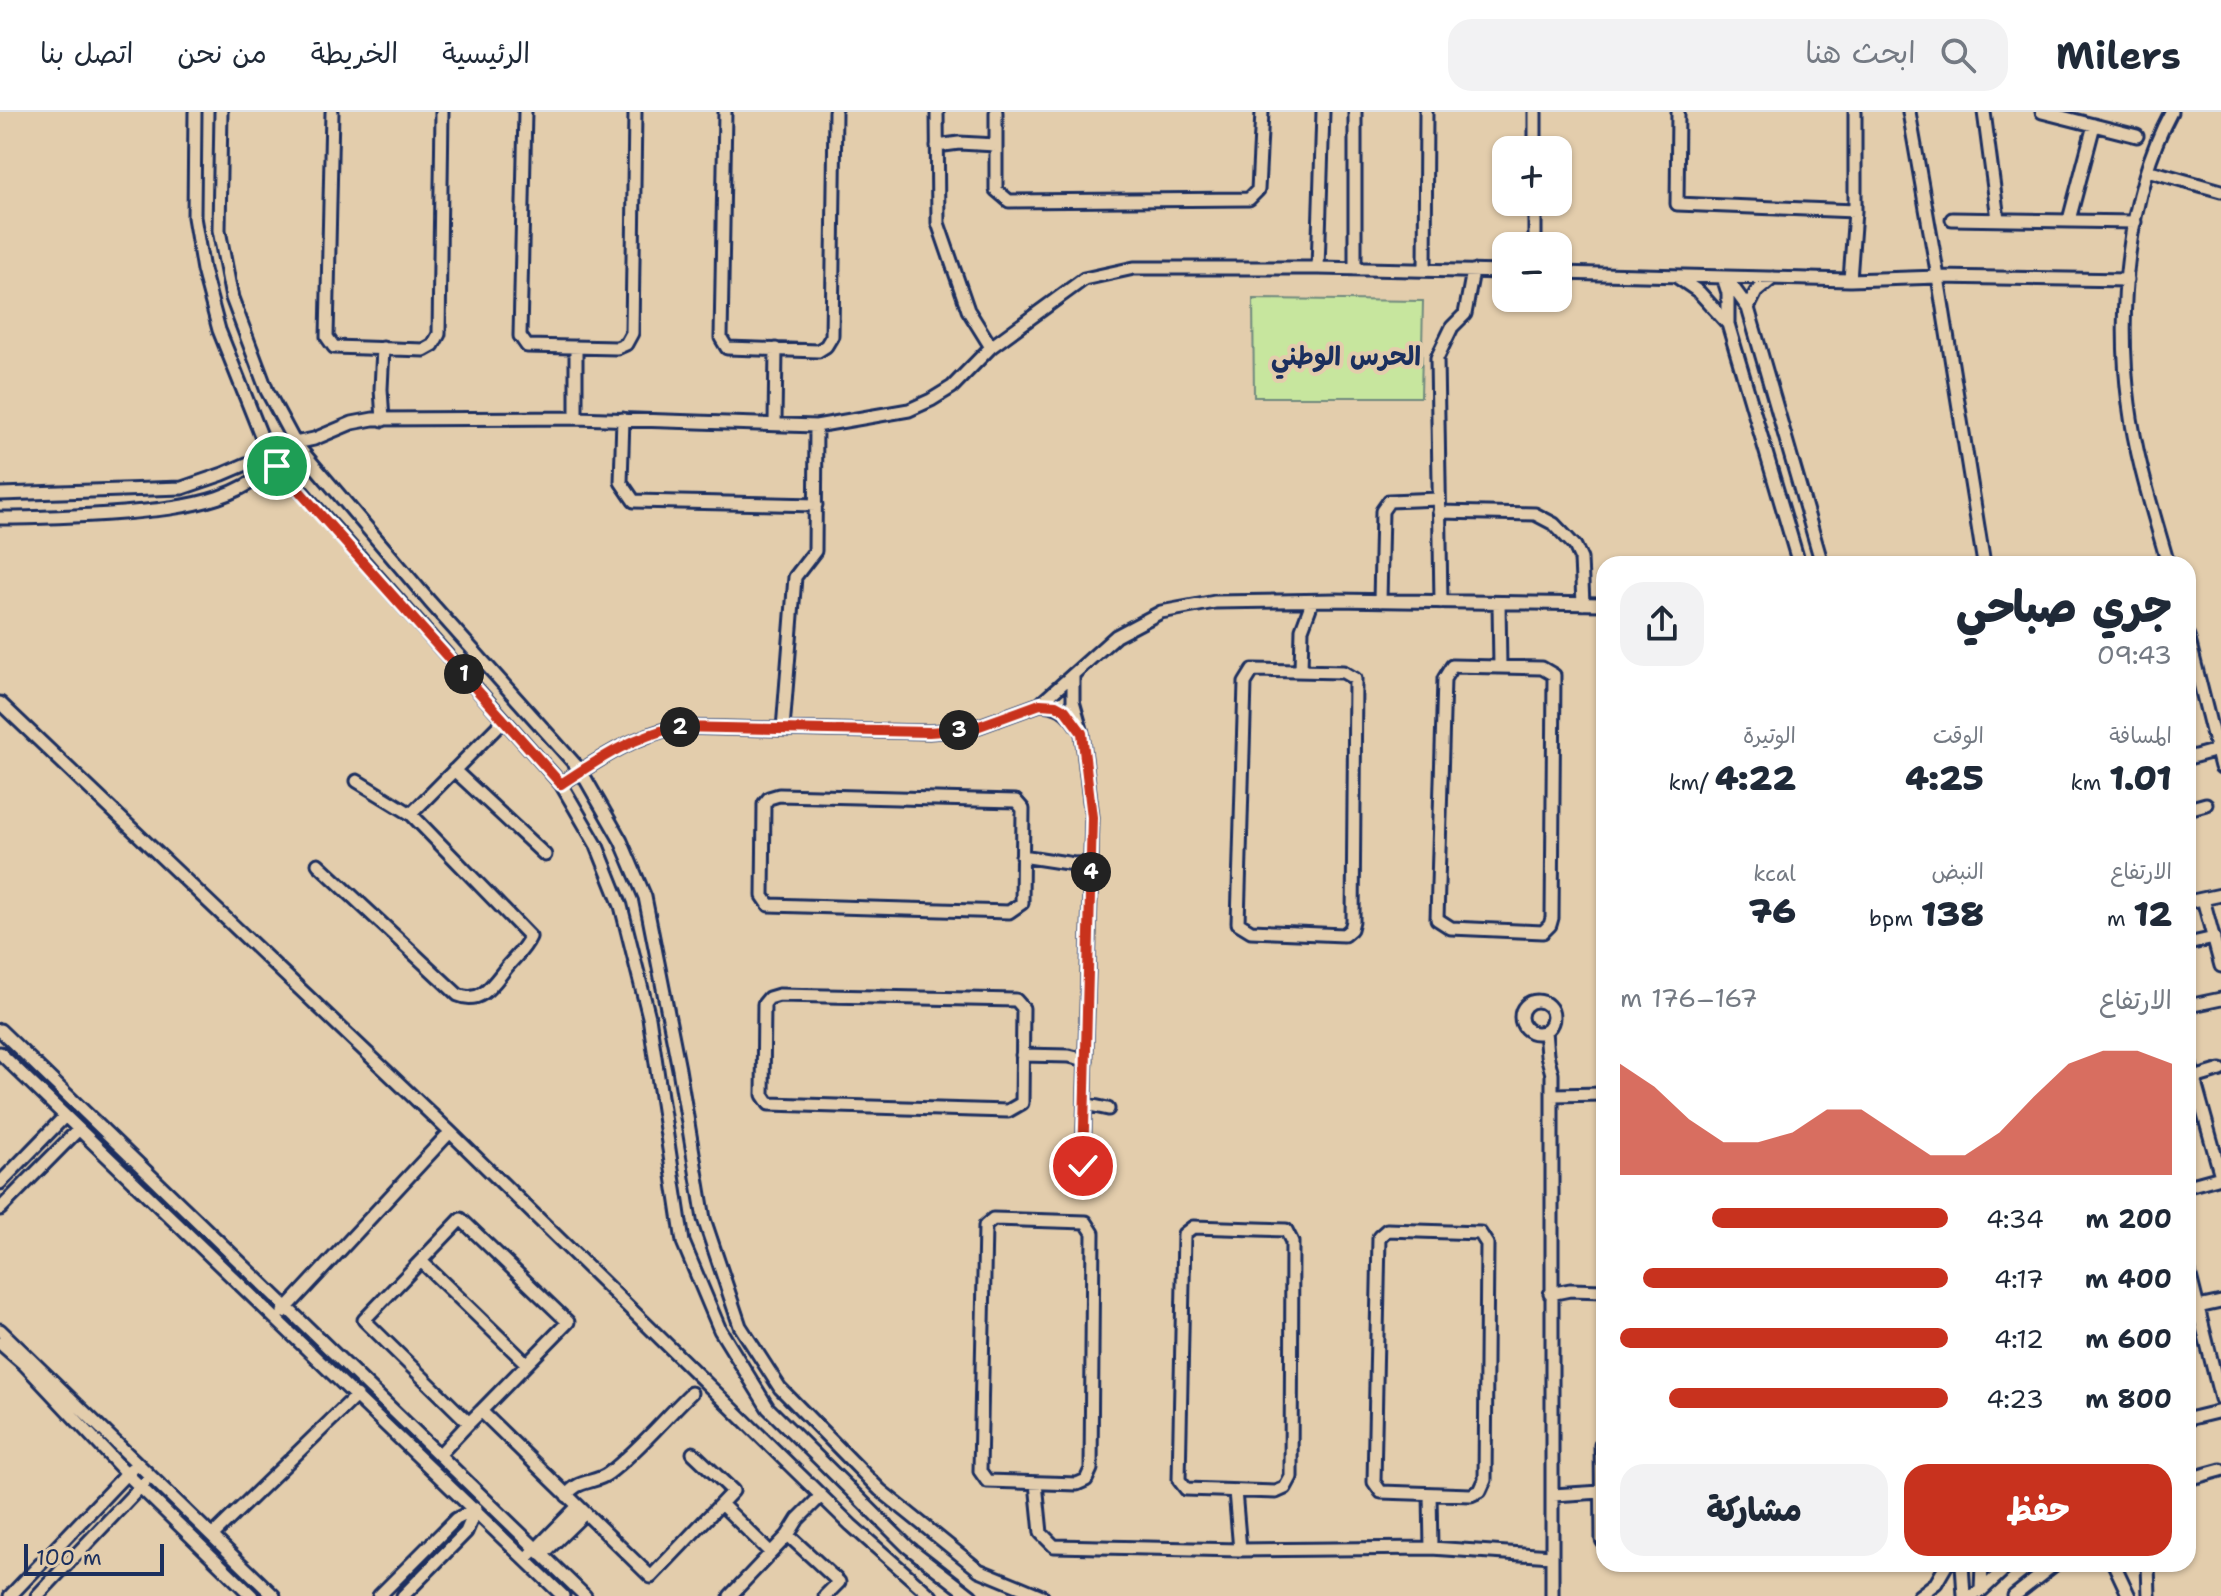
<!DOCTYPE html>
<html lang="ar">
<head>
<meta charset="utf-8">
<style>
	body { margin:0; font-family:"Shantell Sans","Playpen Sans Arabic",sans-serif; background:#f2f2f3; color:#1f2937; direction:rtl; height:100vh; display:flex; flex-direction:column; font-size:30px; white-space:nowrap }
	* { box-sizing:border-box; margin:0 }
	p { font-size:26px; color:#747a83 }
	.icon { flex:none; width:44px; height:44px; fill:none; stroke:currentColor; stroke-width:2; stroke-linecap:round; stroke-linejoin:round }
	.map { position:relative; flex:1; overflow:hidden; direction:ltr }
	.sheet { position:absolute; left:1596px; top:444px; width:600px; height:1016px; display:flex; flex-direction:column; background:#fff; border-radius:24px; box-shadow:0 2px 6px #0004; direction:rtl }
	.sheet>* { flex:none }
	.fabs { position:absolute; left:1492px; top:24px; display:grid; gap:16px }
	.fabs a { display:grid; place-items:center; width:80px; height:80px; border-radius:16px; background:#fff; box-shadow:0 2px 6px #0004; font-size:40px }
	.scale { position:absolute; left:24px; bottom:20px; width:140px; box-sizing:border-box; padding-left:8px; border:4px solid #1b2f5e; border-top:0; font-size:22px; line-height:28px; white-space:nowrap; color:#1b2f5e; -webkit-text-stroke:6px #e3cdac; paint-order:stroke }
	.pin { position:absolute; display:grid; place-items:center; width:68px; height:68px; color:#fff; margin:-34px; border:4px solid #fff; border-radius:50%; box-shadow:0 2px 8px #0007 }
	.km { position:absolute; width:40px; height:40px; margin:-20px; border-radius:50%; background:#222; color:#fff; font-size:22px; line-height:40px; text-align:center }
	.round { display:grid; place-items:center; flex:none; width:84px; height:84px; border-radius:24px; background:#f2f2f3 }
	.overview { display:flex; align-items:center; justify-content:space-between; height:136px; padding:0 24px }
	h1 { font-size:44px; font-weight:800; line-height:60px }
	.stats { display:grid; grid-template-columns:repeat(3,1fr); gap:12px; height:136px; padding:8px 24px }
	.stats div { display:grid; align-content:center }
	.stats b { font-size:34px; font-weight:800 }
	.stats small { font-size:22px; font-weight:400 }
	.stats p { font-size:22px }
	.chart { height:224px; padding:16px 24px }
	.chart p { display:flex; justify-content:space-between }
	.chart svg { width:100%; height:144px; margin-top:8px; fill:#c8321e; opacity:.7 }
	.cta { display:flex; gap:16px; margin-top:auto; padding:16px 24px }
	.cta a { flex:1; height:92px; border-radius:24px; background:#c8321e; color:#fff; font-size:32px; font-weight:800; line-height:92px; text-align:center }
	.cta a+a { background:#f2f2f3; color:#1f2937 }
	ul { padding:0 24px; list-style:none; font-size:26px }
	li { display:grid; grid-template-columns:128px 96px 1fr; align-items:center; height:60px }
	li i { height:20px; border-radius:10px; background:#c8321e }
	header { display:flex; align-items:center; gap:48px; box-sizing:border-box; height:112px; padding:0 40px; background:#fff; border-bottom:2px solid #e0e1e3 }
	header strong { font-size:38px }
	nav { display:flex; gap:44px; margin-inline-start:auto; font-size:28px }
	.search { width:560px; height:72px; background:#f2f2f3; display:flex; align-items:center; gap:20px; box-sizing:border-box; padding:0 28px; border-radius:24px; color:#747a83; font-size:30px }
	.map>svg:first-child { display:block }
	.green { fill:#c7e69e; stroke:#718a7e; stroke-width:2 }
	.lines { fill:none; stroke-linecap:round; stroke-linejoin:round }
	.minor-casing { stroke:#1b2f5e; stroke-width:17 }
	.minor { stroke:#e3cdac; stroke-width:11 }
	.route-casing { stroke:#fff; stroke-width:16 }
	.route { stroke:#c8321e; stroke-width:10 }
	.labels { text-anchor:middle; stroke-width:8; stroke-linejoin:round; paint-order:stroke }
	.neighbourhood-label { font-size:26px; font-weight:bold; fill:#1b2f5e; stroke:#e3cdac }
</style>
</head>
<body>
<header>
<strong>Milers</strong>
<div class="search"><svg class="icon" aria-label="search" viewBox="0 0 24 24"><circle cx="10" cy="10" r="6"/><path d="M15 15l6 6"/></svg>ابحث هنا</div>
<nav><a>الرئيسية</a><a>الخريطة</a><a>من نحن</a><a>اتصل بنا</a></nav>
</header>
<div class="map">
<svg width="2221" height="1484" viewBox="0 0 2221 1484">
	<rect width="100%" height="100%" fill="#e3cdac"/>
	<filter id="ink" filterUnits="userSpaceOnUse"><feTurbulence type="fractalNoise" baseFrequency=".0125" numOctaves="2"/><feDisplacementMap in="SourceGraphic" scale="16" xChannelSelector="R" yChannelSelector="G"/><feConvolveMatrix kernelMatrix="1 2 1 2 8 2 1 2 1" color-interpolation-filters="sRGB"/></filter>
	<g filter="url(#ink)">
		<path class="green" d="M1253,187L1423,189L1421,285H1254Z"/>
		<g class="lines">
			<defs>
				<path id="minor" d="M195,0L194,105L203,158L219,218L268,341L561,672L597,734L621,794L649,905L683,1130L720,1218L768,1296L908,1435L971,1484
					M221,0L219,118L232,186L267,279L295,331L430,490L581,659L621,729L645,785L679,957L704,1107L740,1214L780,1276L880,1378L979,1458L1042,1484
					M332,0L327,225L334,235L424,238L433,233L439,222L442,0
					M525,0L520,224L527,234L617,236L626,232L632,221L635,0
					M725,0L721,226L727,236L818,239L826,234L832,224L835,0
					M937,0L938,111L968,198L991,235
					M996,0V78L1009,89L1249,87L1258,78L1262,0
					M1355,0V157
					M1535,0V38
					M1678,0L1677,92L1855,99
					M1984,0L1998,107
					M2042,0L2137,24
					M937,34L959,31L996,33
					M2147,58L2221,79
					M1535,90V134
					M1952,107L2135,110
					M2069,108L2094,13
					M1318,156L1323,0
					M1425,158L1426,0
					M1558,161L1850,168L1855,99V0
					M1677,165L1699,180L1728,212L1799,452
					M1723,165L1728,181V212
					M1773,166L1756,180L1748,196L1822,452
					M1727,167L1748,196
					M1850,168L1938,165L1909,0
					M576,235V306
					M383,236L381,277L383,308
					M623,307L621,370L634,389L816,393
					M775,311L776,237
					M0,382L182,376L223,362L295,331L314,327L352,311L373,307L576,306L816,314L909,298L931,288L952,275L991,235L1084,167L1134,156H1318L1506,160
					M1439,400L1535,402L1554,412L1575,434L1581,447L1583,492
					M0,406C41,406 82,404 123,401C192,395 249,389 295,332
					M1984,452L1938,165L2127,168
					M2168,452C2153,399 2136,347 2129,292C2117,200 2127,82 2171,0
					M1380,489L1382,399L1389,389L1439,387
					M1441,490L1437,246L1452,215L1465,202L1473,159
					M1499,491L1500,555
					M2188,524L2221,655
					M1452,554L1542,556L1554,563L1552,806L1550,813L1543,820L1451,816L1437,807L1444,567Z
					M1253,558L1343,560L1355,567L1353,809L1351,817L1344,823L1251,819L1238,811L1245,571Z
					M1301,559L1302,517L1312,490
					M1073,563V589L1082,621L1092,705L1083,1054
					M0,591L450,1020L851,1413L931,1484
					M1040,592C1059,593 1066,598 1077,614
					M783,617L795,465L815,439L816,314
					M2188,646L2217,638
					M454,658L545,743
					M561,672C601,646 631,625 677,615L929,620L971,617L1040,592L1116,524L1161,500L1215,490L1335,488L1604,492
					M779,683L1016,689L1023,697L1022,791L1009,800L769,793L763,784L764,692L769,686Z
					M2188,697L2206,692
					M411,702L504,608
					M1022,744L1074,752L1091,751
					M318,752L458,883C481,893 493,872 506,856C515,845 524,838 530,825L411,702L357,669
					M2203,787L2221,854
					M2188,790L2221,783
					M2188,832L2214,826
					M779,883L1016,888L1023,896L1022,991L1008,999L769,992L763,983L764,892L769,886Z
					M1521 905a16 16 0 1 1 32 0a16 16 0 1 1-32 0Z
					M2188,894L2221,887
					M0,918L585,1484
					M1545,919L1547,943L1552,962V1484
					M0,941L563,1484
					M1022,943L1069,944L1086,948
					M2188,945L2221,1064
					M2194,966L2221,958
					M1552,983L1604,982
					M1085,992L1108,997
					M0,1071L65,1004
					M2188,1074L2221,1065
					M0,1097L78,1018
					M993,1107L1086,1110L1093,1121L1091,1357L1086,1368L1077,1372L987,1369L980,1359L985,1114Z
					M1193,1115L1286,1118L1292,1130L1291,1365L1285,1376L1276,1380L1186,1377L1179,1368L1184,1122Z
					M1387,1118L1480,1121L1487,1132L1485,1368L1480,1379L1471,1383L1381,1380L1374,1370L1379,1125Z
					M421,1149L527,1252
					M2188,1156L2221,1287
					M1550,1182L1570,1178L1604,1179
					M2198,1195L2221,1190
					M283,1200L450,1020
					M0,1218L274,1484
					M0,1231L24,1252L126,1361L252,1484
					M481,1299L469,1311L364,1208L461,1107L568,1210L481,1299L651,1465L733,1379L693,1341
					M2188,1307L2221,1299
					M1604,1331L1601,1333L1602,1428L1604,1431
					M439,1343L469,1311
					M2188,1367L2221,1358
					M1036,1371L1041,1421L1054,1434L1240,1438L1431,1436L1552,1444
					M1235,1379L1240,1438
					M1430,1382L1431,1436
					M1553,1383L1601,1380
					M567,1384C576,1367 595,1372 609,1361C639,1338 664,1307 691,1281
					M721,1392L771,1441
					M788,1423L798,1407L821,1384
					M212,1424L357,1283
					M530,1443L577,1395
					M542,1443L585,1401
					M1962,1452L1964,1484
					M2114,1452L2129,1484
					M2148,1452L2149,1484
					M1981,1479L1982,1452
					M10,1484L131,1357
					M37,1484L144,1371
					M379,1484L456,1407L476,1397
					M403,1484L466,1420L476,1397
					M730,1484L788,1423L839,1470L825,1484
					M1919,1484L1936,1471L1947,1452
					M1970,1484L1981,1479L2010,1452
					M2014,1484L2055,1452"/>
			</defs>
			<use href="#minor" class="minor-casing"/>
			<use href="#minor" class="minor"/>
		</g>
	</g>
	<g class="lines" filter="url(#ink)">
		<defs>
			<path id="route" d="M277,354L561,672C601,646 631,625 677,615L929,620L971,617L1040,592L1056,593L1065,598L1082,621L1092,705L1083,1054"/>
		</defs>
		<use href="#route" class="route-casing"/>
		<use href="#route" class="route"/>
	</g>
	<g class="labels">
		<g class="neighbourhood-label">
			<text x="1346" y="253">الحرس الوطني</text>
		</g>
	</g>
</svg>
<div class="fabs">
<a>+</a>
<a>−</a>
</div>
<div class="scale">100 m</div>
<div class="pin" style="left:277px;top:354px;background:#1e9e55"><svg class="icon" aria-label="arrive" viewBox="0 0 24 24"><path d="M6 21V4h12l-3 4 3 4H6"/></svg></div>
<div class="pin" style="left:1083px;top:1054px;background:#d93025"><svg class="icon" aria-label="check" viewBox="0 0 24 24"><path d="M5 12l5 5 9-10"/></svg></div>
<b class="km" style="left:464px;top:562px">1</b>
<b class="km" style="left:680px;top:615px">2</b>
<b class="km" style="left:959px;top:618px">3</b>
<b class="km" style="left:1091px;top:760px">4</b>
<section class="sheet">
<div class="overview"><div><h1>جري صباحي</h1><p>09:43</p></div><a class="round"><svg class="icon" aria-label="share" viewBox="0 0 24 24"><path d="M12 15V3M7 8l5-5 5 5M5 13v7h14v-7"/></svg></a></div>
<div class="stats">
<div><p>المسافة</p><b>1.01<small> km</small></b></div>
<div><p>الوقت</p><b>4:25</b></div>
<div><p>الوتيرة</p><b>4:22<small> /km</small></b></div>
</div>
<div class="stats">
<div><p>الارتفاع</p><b>12<small> m</small></b></div>
<div><p>النبض</p><b>138<small> bpm</small></b></div>
<div><p>kcal</p><b>76</b></div>
</div>
<div class="chart"><p><span>الارتفاع</span>167–176 m</p>
<svg viewBox="0 0 160 44" preserveAspectRatio="none"><path d="M0 44V10L10 17L20 27L30 34L40 34L50 31L60 24L70 24L80 31L90 38L100 38L110 31L120 20L130 10L140 6L150 6L160 10V44z"/></svg>
</div>
<ul>
<li><b>200 m</b>4:34<i style="width:72%"></i></li>
<li><b>400 m</b>4:17<i style="width:93%"></i></li>
<li><b>600 m</b>4:12<i style="width:100%"></i></li>
<li><b>800 m</b>4:23<i style="width:85%"></i></li>
</ul>
<div class="cta"><a>حفظ</a><a>مشاركة</a></div>
</section>
</div>
</body>
</html>
